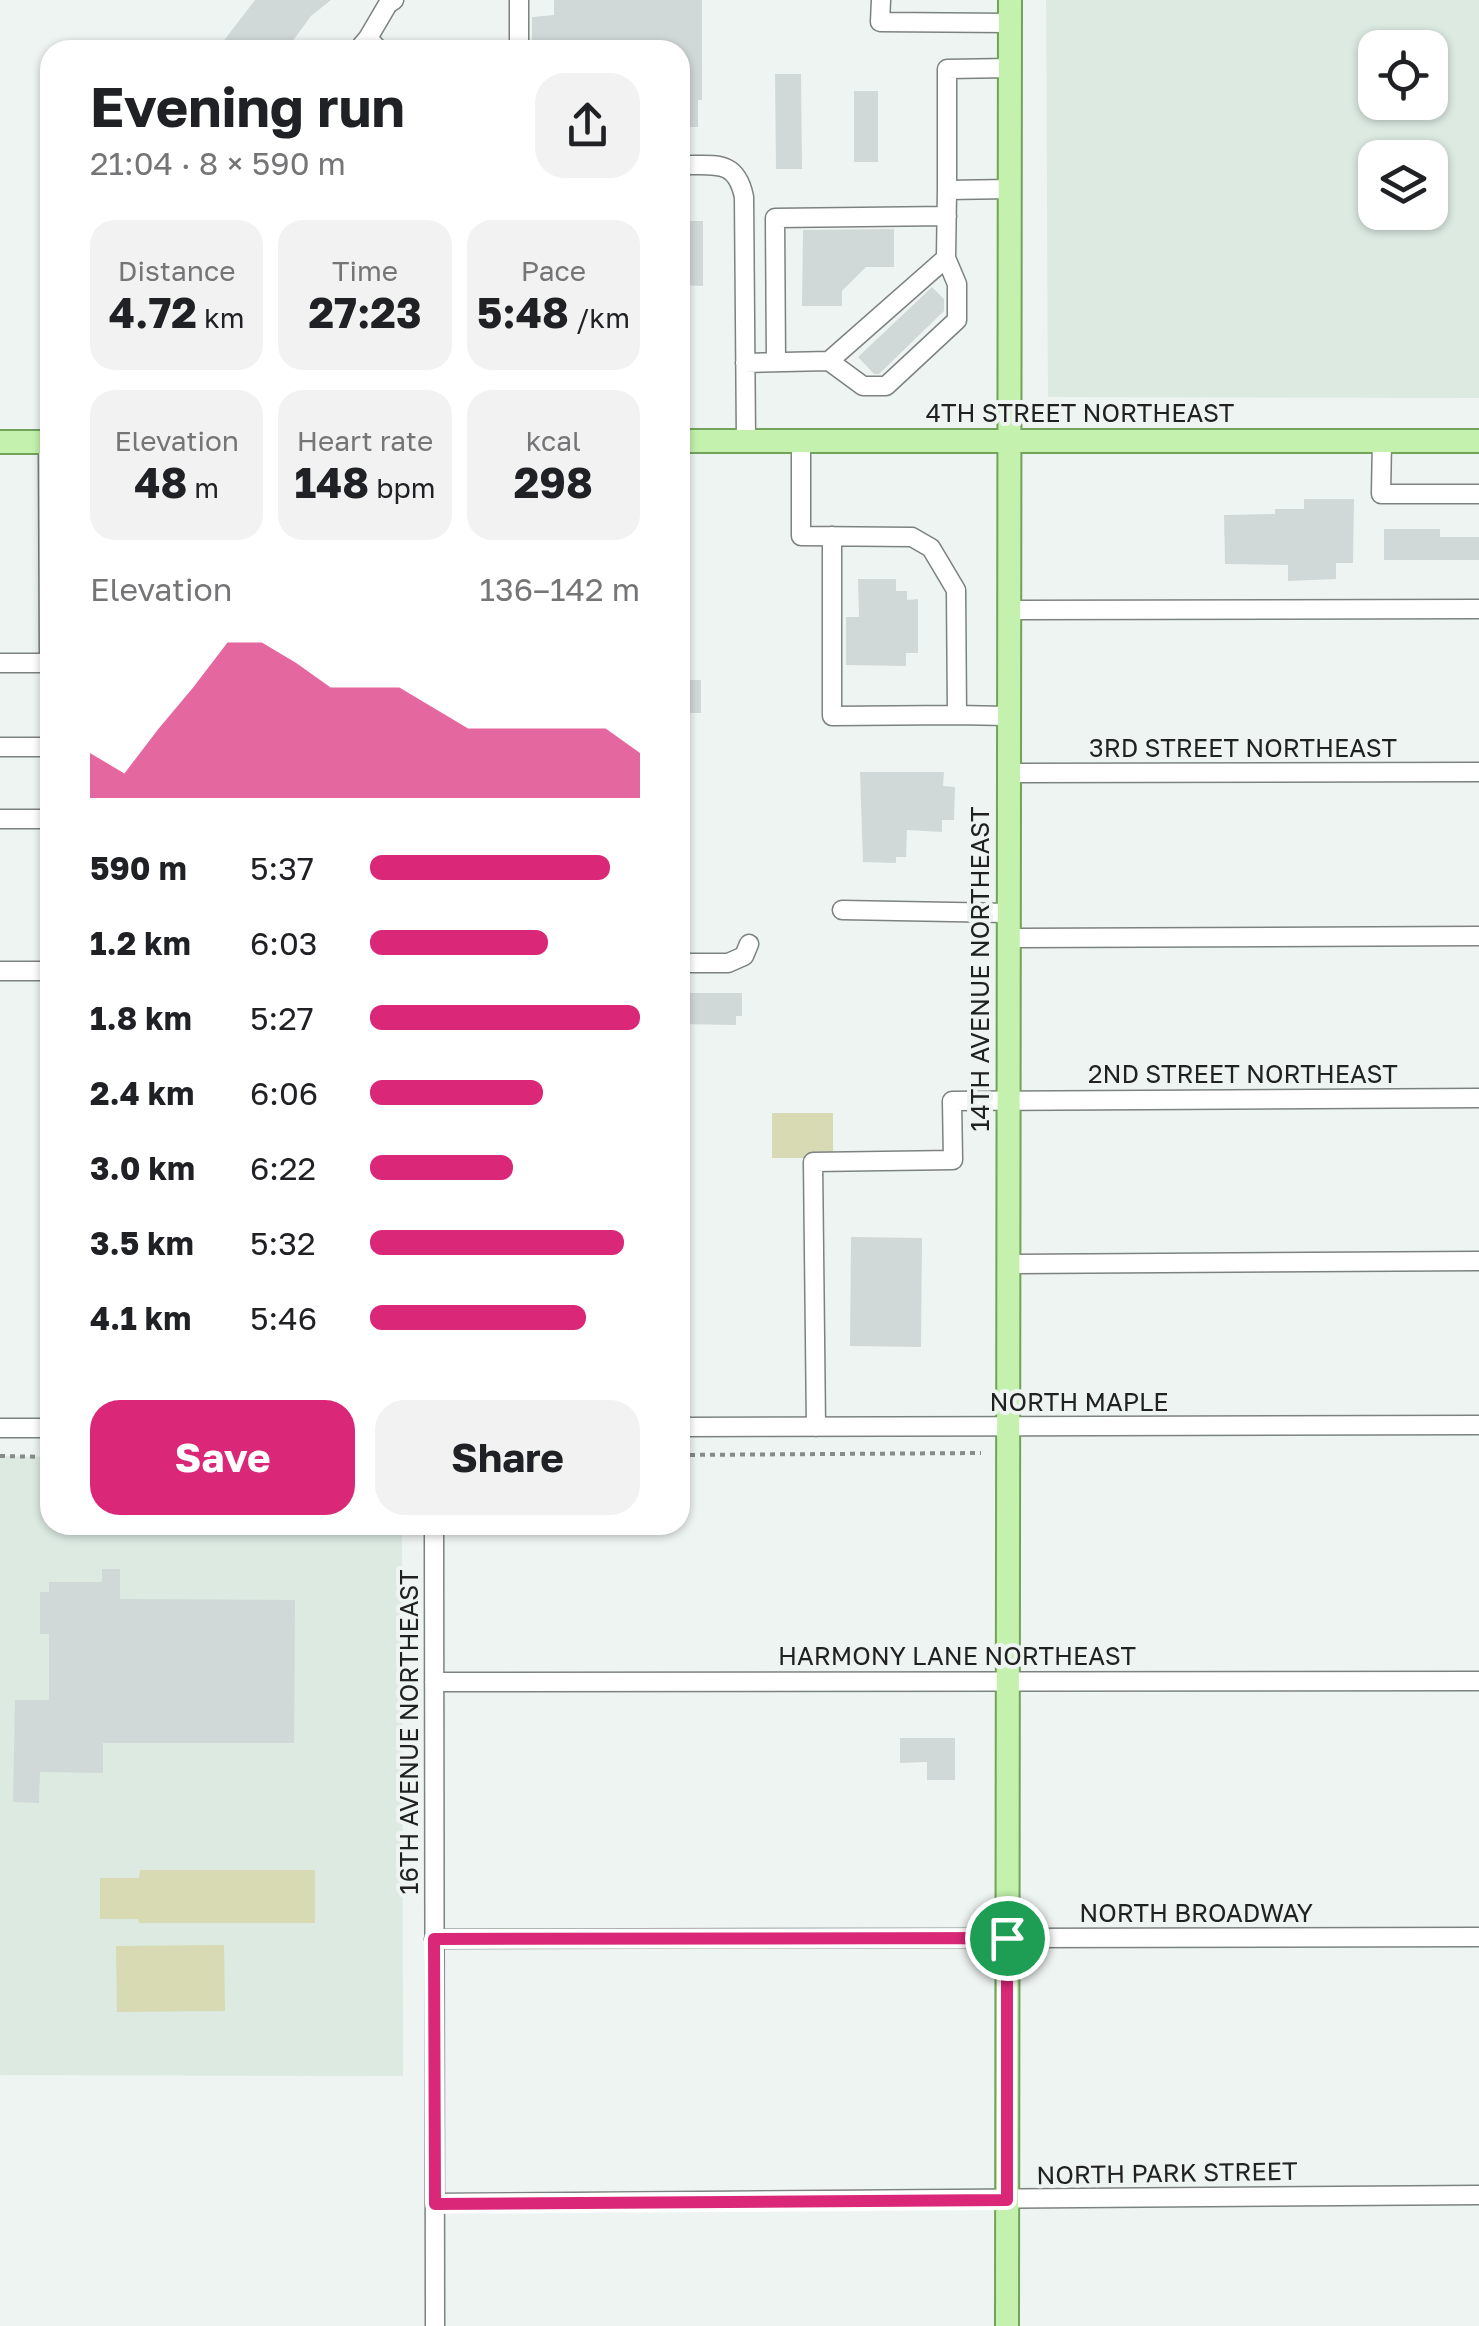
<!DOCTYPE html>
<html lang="en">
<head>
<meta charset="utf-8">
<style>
	body { margin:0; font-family:"Golos Text",sans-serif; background:#f2f2f2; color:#202124; height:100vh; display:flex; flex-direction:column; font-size:38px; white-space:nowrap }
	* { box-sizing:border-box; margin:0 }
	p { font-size:32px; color:#757577 }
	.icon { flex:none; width:55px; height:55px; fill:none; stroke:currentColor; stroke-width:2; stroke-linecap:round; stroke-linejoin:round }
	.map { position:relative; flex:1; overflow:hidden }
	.side { position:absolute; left:40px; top:40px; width:650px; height:1495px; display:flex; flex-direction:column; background:#fff; border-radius:30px; box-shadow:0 2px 8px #0004 }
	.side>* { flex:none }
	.fabs { position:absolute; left:1358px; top:30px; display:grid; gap:20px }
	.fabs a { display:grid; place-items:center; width:90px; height:90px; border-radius:20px; background:#fff; box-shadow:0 2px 8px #0004; font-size:50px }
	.pin { position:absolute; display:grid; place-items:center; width:85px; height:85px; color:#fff; margin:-42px; border:5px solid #fff; border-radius:50%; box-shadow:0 2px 10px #0007 }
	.round { display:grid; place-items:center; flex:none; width:105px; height:105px; border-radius:30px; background:#f2f2f2 }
	.summary { display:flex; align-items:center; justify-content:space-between; height:170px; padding:0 50px }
	h1 { font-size:55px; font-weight:700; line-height:75px }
	.figures { display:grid; grid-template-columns:repeat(3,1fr); gap:15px; height:170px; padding:10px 50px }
	.figures div { display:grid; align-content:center; border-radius:25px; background:#f2f2f2; text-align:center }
	.figures b { font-size:42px; font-weight:700 }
	.figures small { font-size:28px; font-weight:400 }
	.figures p { font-size:28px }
	.chart { height:280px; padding:20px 50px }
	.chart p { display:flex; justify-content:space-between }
	.chart svg { width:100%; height:180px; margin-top:10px; fill:#db2777; opacity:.7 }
	.action { display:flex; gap:20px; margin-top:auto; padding:20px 50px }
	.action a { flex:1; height:115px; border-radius:30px; background:#db2777; color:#fff; font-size:40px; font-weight:700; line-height:115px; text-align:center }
	.action a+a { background:#f2f2f2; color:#202124 }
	ul { padding:0 50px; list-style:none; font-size:32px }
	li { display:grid; grid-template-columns:160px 120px 1fr; align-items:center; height:75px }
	li i { height:25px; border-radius:12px; background:#db2777 }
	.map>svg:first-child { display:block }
	.built { fill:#dceae2; fill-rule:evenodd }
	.green { fill:#d8dab3 }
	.building { fill:#d1d9d8 }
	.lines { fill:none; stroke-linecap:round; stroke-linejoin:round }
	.minor-casing { stroke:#7c827f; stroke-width:21 }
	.major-casing { stroke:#71a35a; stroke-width:26 }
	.path { stroke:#868a88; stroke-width:4; stroke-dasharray:5 5; stroke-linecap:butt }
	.minor { stroke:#fff; stroke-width:18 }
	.major { stroke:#c4f2ae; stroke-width:22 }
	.route-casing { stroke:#fff; stroke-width:20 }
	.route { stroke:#db2777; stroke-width:12 }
	.labels { text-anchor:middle; stroke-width:8; stroke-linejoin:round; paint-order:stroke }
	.street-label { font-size:25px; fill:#202221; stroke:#eef4f1 }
</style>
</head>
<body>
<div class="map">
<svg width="1479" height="2326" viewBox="0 0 1479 2326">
	<rect width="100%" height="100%" fill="#eef4f1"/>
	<path class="built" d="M1046,0H1479V398L1048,397ZM1375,48H1430V102H1375ZM1375,158H1430V212H1375Z
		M0,1456L50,1457V1525H402L403,2076L0,2075Z"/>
	<path class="green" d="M772,1113H833V1158H772Z
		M140,1870H315V1923H139L138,1919H100V1878H139Z
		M224,1945L225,2011L117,2012L116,1946Z"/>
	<path class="building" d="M255,0H331L311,16L286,50H231L222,43Z
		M554,0H702V100H698V127H680V50H532V17L554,15Z
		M775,74H801L802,169H776Z
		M854,91H878V162H854Z
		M680,221H703V286L680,285Z
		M894,229V267H866L842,291V306H802L803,230Z
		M932,287L944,299V311L879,374H874L858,357Z
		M1304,499H1354L1353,563H1336V579L1288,581V565L1225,564L1224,515L1275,514V509H1304Z
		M1384,529H1440V537H1479V560H1384Z
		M858,579H896V591H907V600L918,599V653H906V666L846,665V617H859Z
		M680,680H701V713H680Z
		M860,772H944L943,786L955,787L954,820H942V832L907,830L906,857H896V863L863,862Z
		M680,993H742V1016H736V1025L680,1024Z
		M851,1237L922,1238L921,1347L850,1346Z
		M102,1569H120V1599L295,1600L294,1743H103V1773L40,1772L39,1803L13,1802L15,1700H49V1634H40V1592H49V1582H102Z
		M900,1738H955V1780H927V1762L900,1763Z"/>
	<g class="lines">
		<defs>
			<path id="minor" d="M519,0V50
				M881,0L880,22L1010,23
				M368,38L388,4L394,0
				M358,50L368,38L379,50
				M680,165C714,166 736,158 744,197L746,441
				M1010,189L947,190V69L1010,68
				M829,361L863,386H886L957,320V284L946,258
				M776,362L775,218L947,216
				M745,363L829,361L946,258L947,190
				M801,441V536L912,537L931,548L956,590L957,715L1007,716
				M1382,441L1381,494H1479
				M48,442L49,663
				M832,536V716L957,715
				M1008,610L1479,609
				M0,663H50
				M0,747H50
				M1007,773L1479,772
				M0,819H50
				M842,910L1007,913
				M1007,938L1479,936
				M680,963H728L744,956L749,944
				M0,971H50
				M1007,1264L1479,1261
				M680,1427L1479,1425
				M816,1427L813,1162L953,1160L952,1101L1479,1098
				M0,1428H50
				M434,1525L435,2326
				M434,1682L1479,1681
				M434,1939L1479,1937
				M435,2203L1479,2195"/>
			<path id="major" d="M680,441H1479
				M0,442H50
				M1007,2326L1010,0"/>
		</defs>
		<use href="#minor" class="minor-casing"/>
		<use href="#major" class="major-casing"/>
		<path class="path" d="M680,1455L981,1453
			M0,1456L50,1457"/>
		<use href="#minor" class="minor"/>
		<use href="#major" class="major"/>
	</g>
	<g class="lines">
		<defs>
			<path id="route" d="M1007,1938V2200L435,2204L434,1939Z"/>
		</defs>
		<use href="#route" class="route-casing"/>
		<use href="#route" class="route"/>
	</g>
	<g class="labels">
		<g class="street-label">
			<text x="1080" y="422">4TH STREET NORTHEAST</text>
			<text x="1243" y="757">3RD STREET NORTHEAST</text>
			<text transform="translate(980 969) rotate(-90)" y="9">14TH AVENUE NORTHEAST</text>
			<text x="1243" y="1083">2ND STREET NORTHEAST</text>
			<text x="1079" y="1411">NORTH MAPLE</text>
			<text x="957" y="1665">HARMONY LANE NORTHEAST</text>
			<text transform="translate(409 1732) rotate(-90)" y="9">16TH AVENUE NORTHEAST</text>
			<text x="1196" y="1922">NORTH BROADWAY</text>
			<text transform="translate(1167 2173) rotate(-1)" y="9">NORTH PARK STREET</text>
		</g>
	</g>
</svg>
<div class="fabs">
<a><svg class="icon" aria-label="locate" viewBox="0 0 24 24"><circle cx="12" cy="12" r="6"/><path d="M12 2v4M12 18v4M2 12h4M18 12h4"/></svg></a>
<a><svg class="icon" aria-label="layers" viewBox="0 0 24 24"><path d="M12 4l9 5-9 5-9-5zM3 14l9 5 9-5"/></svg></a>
</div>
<div class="pin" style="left:1007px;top:1938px;background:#1e9e55"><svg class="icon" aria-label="arrive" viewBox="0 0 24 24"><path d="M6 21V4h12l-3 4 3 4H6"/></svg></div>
<section class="side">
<div class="summary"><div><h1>Evening run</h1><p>21:04 · 8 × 590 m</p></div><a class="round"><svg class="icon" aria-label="share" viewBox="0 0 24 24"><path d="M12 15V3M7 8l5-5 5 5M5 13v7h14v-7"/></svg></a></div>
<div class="figures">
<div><p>Distance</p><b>4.72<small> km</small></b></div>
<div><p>Time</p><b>27:23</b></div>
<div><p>Pace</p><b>5:48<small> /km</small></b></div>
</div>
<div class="figures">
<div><p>Elevation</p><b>48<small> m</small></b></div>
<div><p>Heart rate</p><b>148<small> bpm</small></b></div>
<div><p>kcal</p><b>298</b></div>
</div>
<div class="chart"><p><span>Elevation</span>136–142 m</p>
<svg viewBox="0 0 160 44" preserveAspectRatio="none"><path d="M0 44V33L10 38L20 27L30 17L40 6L50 6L60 11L70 17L80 17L90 17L100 22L110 27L120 27L130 27L140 27L150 27L160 33V44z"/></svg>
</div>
<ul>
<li><b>590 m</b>5:37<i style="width:89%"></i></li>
<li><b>1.2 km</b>6:03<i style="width:66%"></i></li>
<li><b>1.8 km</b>5:27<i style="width:100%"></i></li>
<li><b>2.4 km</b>6:06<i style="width:64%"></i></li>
<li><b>3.0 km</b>6:22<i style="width:53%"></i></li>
<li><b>3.5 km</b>5:32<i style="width:94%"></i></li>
<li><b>4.1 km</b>5:46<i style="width:80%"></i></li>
</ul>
<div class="action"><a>Save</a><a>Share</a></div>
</section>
</div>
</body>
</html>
